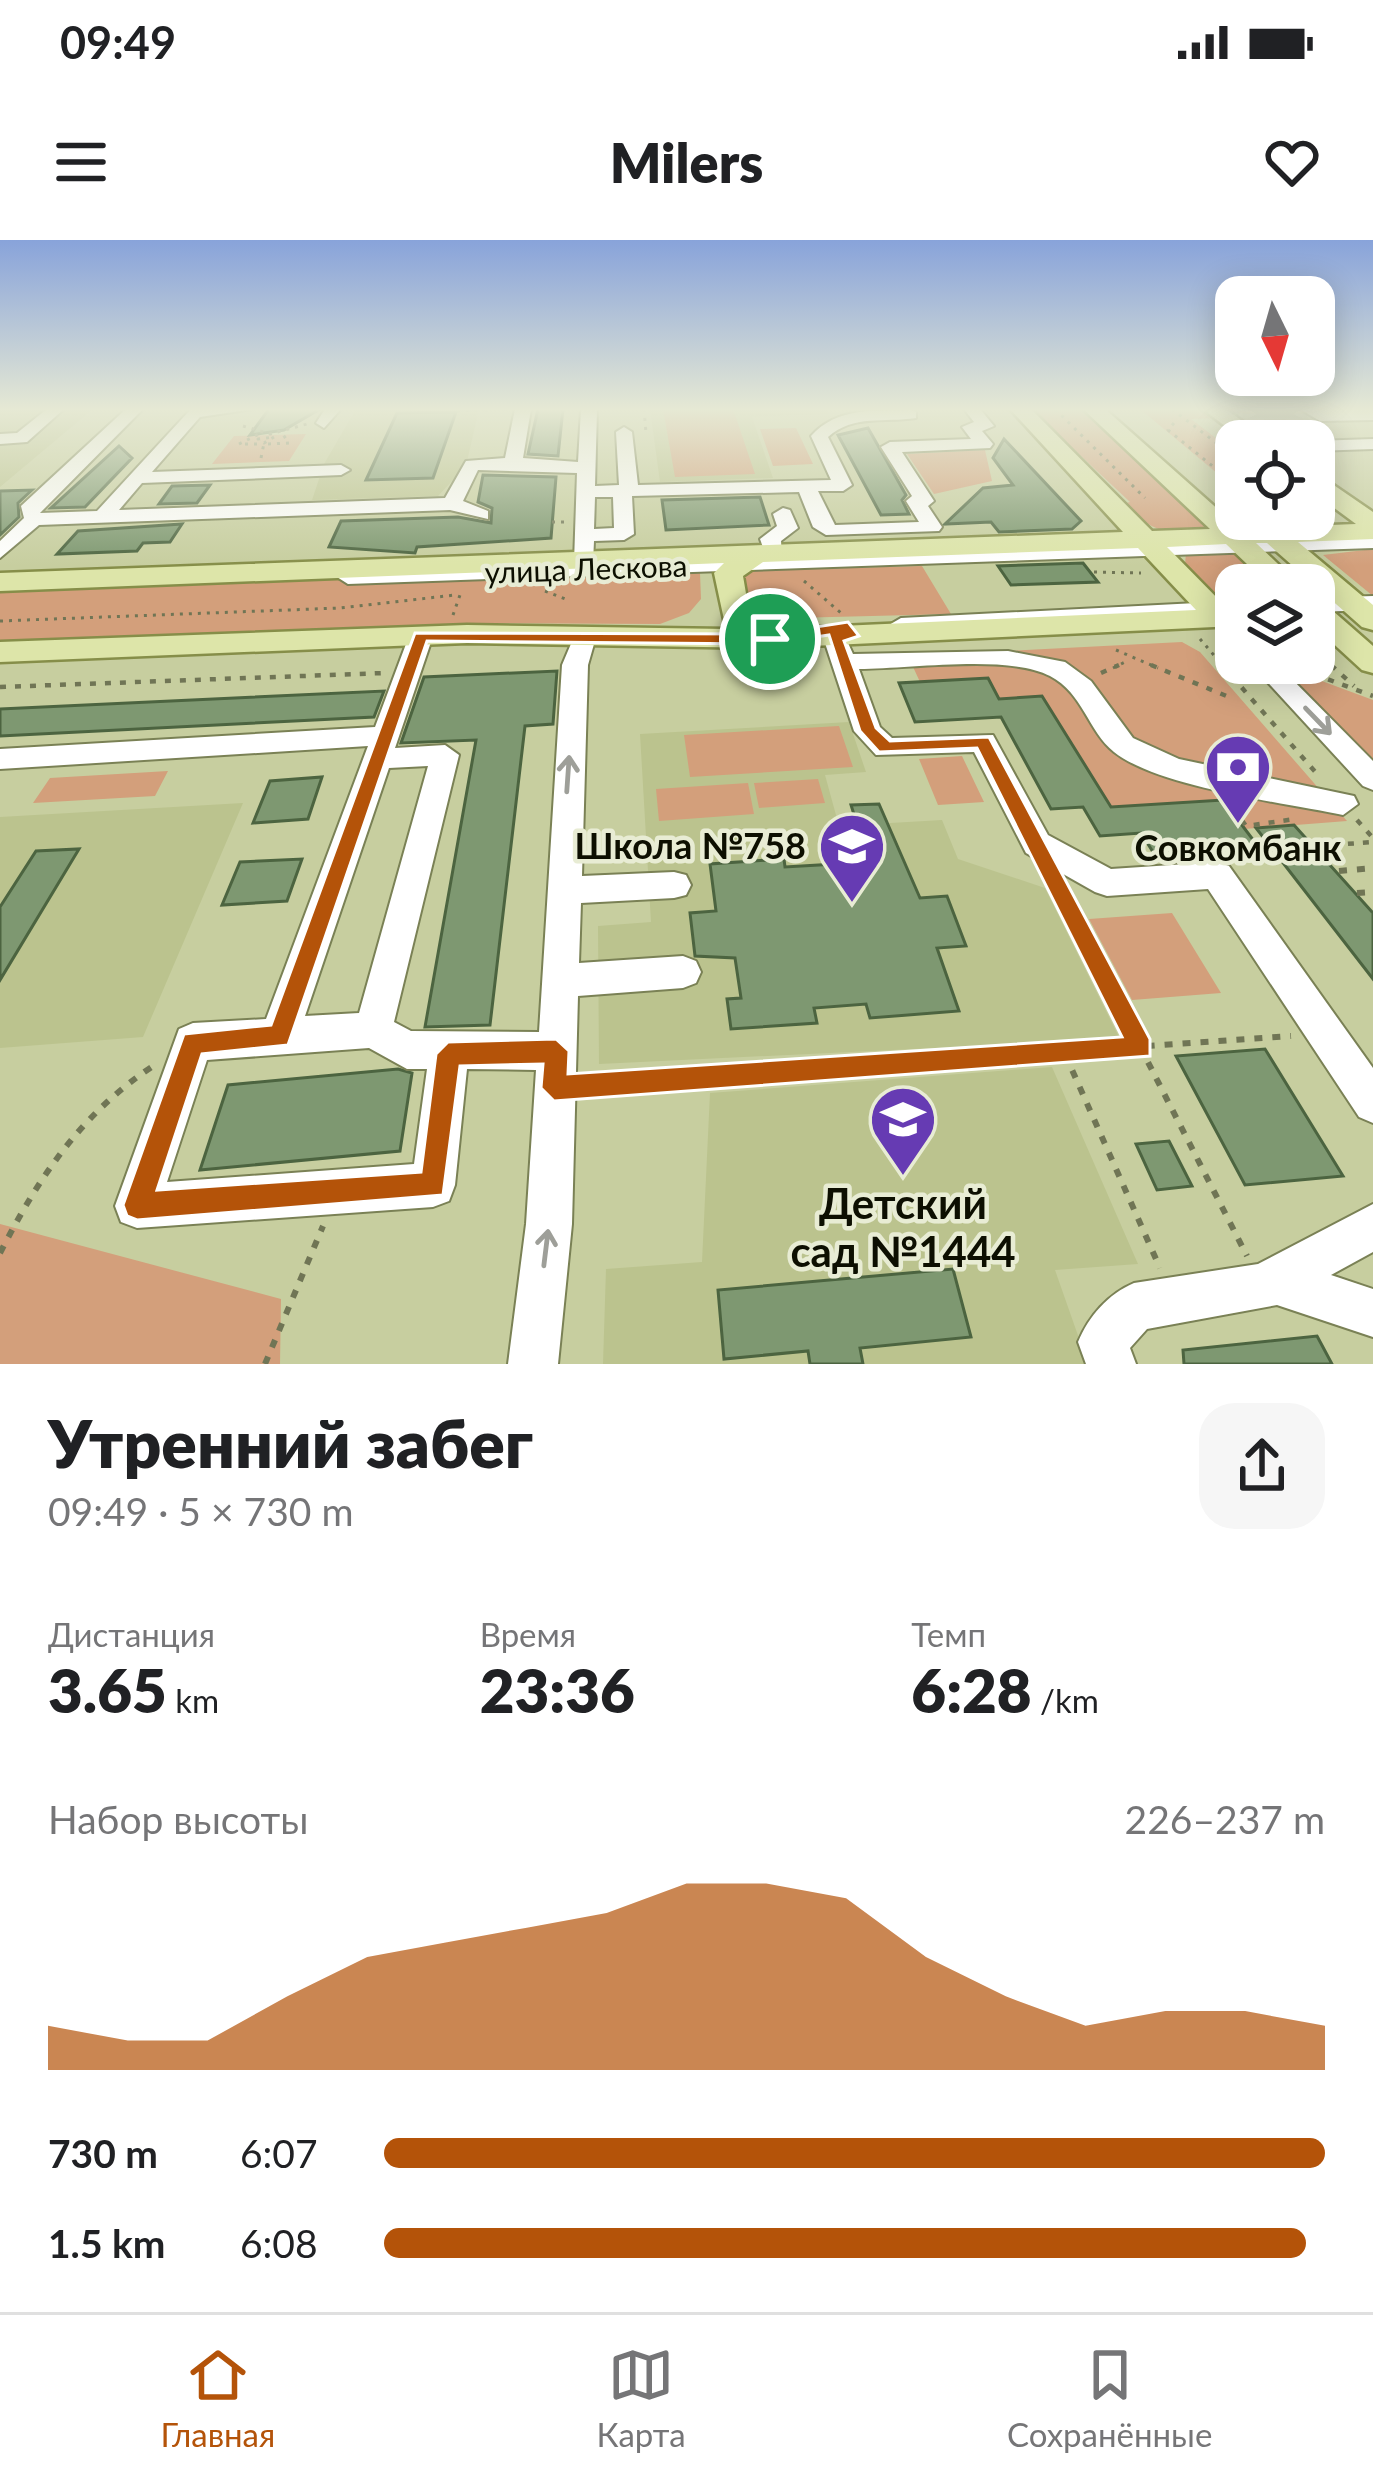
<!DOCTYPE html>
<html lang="ru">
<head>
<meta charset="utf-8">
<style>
	body { margin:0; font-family:Lato,sans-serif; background:#f6f6f6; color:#202124; height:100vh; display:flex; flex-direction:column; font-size:45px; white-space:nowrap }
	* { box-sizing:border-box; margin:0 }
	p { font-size:39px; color:#757577 }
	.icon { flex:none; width:66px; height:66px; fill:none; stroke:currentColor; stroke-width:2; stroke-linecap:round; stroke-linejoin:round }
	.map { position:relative; height:1124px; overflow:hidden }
	.panel { display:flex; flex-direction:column; background:#fff; flex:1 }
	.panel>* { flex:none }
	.needle { width:78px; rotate:175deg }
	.tools { position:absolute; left:1215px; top:36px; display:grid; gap:24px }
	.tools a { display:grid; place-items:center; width:120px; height:120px; border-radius:24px; background:#fff; box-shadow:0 6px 30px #0003; font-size:60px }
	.pin { position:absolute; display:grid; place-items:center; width:102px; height:102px; color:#fff; margin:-51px; border:6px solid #fff; border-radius:50%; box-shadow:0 3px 12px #0007 }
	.round { display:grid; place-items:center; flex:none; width:126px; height:126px; border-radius:36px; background:#f6f6f6 }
	.summary { display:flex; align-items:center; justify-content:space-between; height:204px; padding:0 48px }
	h1 { font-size:66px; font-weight:800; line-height:90px }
	.stats { display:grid; grid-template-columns:repeat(3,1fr); gap:18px; height:204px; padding:12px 48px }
	.stats div { display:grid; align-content:center }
	.stats b { font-size:60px; font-weight:800 }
	.stats small { font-size:33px; font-weight:400 }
	.stats p { font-size:33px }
	.chart { height:336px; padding:24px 48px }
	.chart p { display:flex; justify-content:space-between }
	.chart svg { width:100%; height:216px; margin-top:12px; fill:#b45309; opacity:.7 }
	ul { padding:0 48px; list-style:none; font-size:39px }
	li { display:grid; grid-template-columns:192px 144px 1fr; align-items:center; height:90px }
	li i { height:30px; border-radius:15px; background:#b45309 }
	.status { display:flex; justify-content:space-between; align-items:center; height:84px; padding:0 60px; background:#fff; direction:ltr }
	.status svg { height:33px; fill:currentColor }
	header { display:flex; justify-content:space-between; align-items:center; height:156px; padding:0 48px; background:#fff; font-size:54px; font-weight:800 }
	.tabs { display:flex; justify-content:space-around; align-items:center; height:168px; border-top:3px solid #e0e0e0; background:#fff; font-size:33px; color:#757577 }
	.tabs a { display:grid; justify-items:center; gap:6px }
	.tabs .selected { color:#b45309 }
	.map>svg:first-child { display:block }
	.built { fill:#bbc38e }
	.green { fill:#d39f7b }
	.building { fill:#7e9871; stroke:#4c6440; stroke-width:3 }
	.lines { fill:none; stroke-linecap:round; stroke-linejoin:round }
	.minor-casing { stroke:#7a8155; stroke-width:4 }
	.major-casing { stroke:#868e49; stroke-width:5 }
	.path-far2 { stroke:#707555; stroke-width:3; stroke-dasharray:3 6; stroke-linecap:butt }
	.path-far1 { stroke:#707555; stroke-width:4.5; stroke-dasharray:6 9; stroke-linecap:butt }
	.path { stroke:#707555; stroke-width:6; stroke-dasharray:8 10; stroke-linecap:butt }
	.minor { fill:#fff; fill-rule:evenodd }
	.major { fill:#dde5a9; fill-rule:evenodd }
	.oneway { stroke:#9e9f99 }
	.route { fill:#b45309; stroke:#fff; stroke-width:3; fill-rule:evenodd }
	.labels { text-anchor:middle; stroke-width:9; stroke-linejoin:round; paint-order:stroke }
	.far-street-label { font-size:30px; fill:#0d0f01; stroke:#e8ecd4 }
	.poi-label { font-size:36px; font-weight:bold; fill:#0d0f01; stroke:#e8ecd4; text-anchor:end }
	.near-poi-label { font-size:42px; font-weight:bold; fill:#0d0f01; stroke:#e8ecd4 }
</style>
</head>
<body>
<div class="status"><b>09:49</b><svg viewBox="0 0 49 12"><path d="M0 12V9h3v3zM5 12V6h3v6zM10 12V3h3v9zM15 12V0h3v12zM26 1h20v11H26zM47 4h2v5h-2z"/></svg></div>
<header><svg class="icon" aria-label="menu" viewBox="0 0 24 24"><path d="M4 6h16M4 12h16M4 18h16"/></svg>Milers<svg class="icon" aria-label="heart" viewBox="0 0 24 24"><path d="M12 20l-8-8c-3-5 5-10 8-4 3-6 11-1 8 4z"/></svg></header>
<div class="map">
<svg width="1373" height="1124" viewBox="0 0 1373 1124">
	<rect width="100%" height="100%" fill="#c7ce9f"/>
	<path class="built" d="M0,169H93L0,247Z
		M356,169H479L466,226L438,256L312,260L324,224Z
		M650,169H825L828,174L752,177L773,238L660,242Z
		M849,482L866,532L825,535L839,586L942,580L958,619L1045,648L1120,799L599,824L598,686L651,682L640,494Z
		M243,563L143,797L0,808V577Z
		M1052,827L1138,1024L1055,1030L1088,1124H603L606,1029L702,1022L710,853Z"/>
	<path class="green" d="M663,169H733L755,234L675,237Z
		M1031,169H1083L1205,286C1175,305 1145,285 1122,264L1130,262Z
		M1140,169H1206L1219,178L1191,179L1226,206H1236V249Z
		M796,188L813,224L773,226L760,189Z
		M306,194L289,221L212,224L234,196Z
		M985,210L992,241L934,254L907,214Z
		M1373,309V356L1323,315Z
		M1186,312H1237L1275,345H1236V361L1210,351L1185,325Z
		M684,326L700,333L701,359L689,373L660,384L474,383L0,401V351Z
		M922,326L951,374L750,379L737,331Z
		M1182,402L1200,412L1347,581L1244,589L1111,567L1042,456L1001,462L988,438L920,442L908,416Z
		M1276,424L1373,460V523Z
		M839,486L853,527L690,537L684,495Z
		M962,516L984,562L938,565L919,519Z
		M168,531L155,556L33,563L50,538Z
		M818,539L825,563L759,568L754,543Z
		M748,543L754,574L659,581L656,549Z
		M1172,673L1221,753L1132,760L1089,679Z
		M0,984L281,1059L280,1124H0Z"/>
	<path class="building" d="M269,169H320L284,190L250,195Z
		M538,169H563L558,216L528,214Z
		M456,172L433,238L366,240L397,173Z
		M868,188L906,255L902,260L909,274L881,275L838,195Z
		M1004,199L1081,281L1072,289L999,292L991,282L945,284L983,248L1013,245L993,218Z
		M119,206L132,218L85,267L51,268Z
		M483,235L556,237L551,298L417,307L415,313L329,307L341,281L458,277L491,283L492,268L478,262Z
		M210,245L197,263L159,264L172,246Z
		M32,250L18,263L19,277L0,295V251Z
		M760,257L769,285L666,290L662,260Z
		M182,284L170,302L143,303L137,311L57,314L78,291Z
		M1083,323L1098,342L1011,345L998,326Z
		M557,431L553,484L525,486L490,785L425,787L476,500L401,503L424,437Z
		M988,438L999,459L1042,456L1111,567L1223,560L1257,605L1153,612L1141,593L1100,596L1083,567L1051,569L1001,477L915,482L899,443Z
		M384,451L374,477L0,496V469Z
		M322,537L308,579L253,583L270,541Z
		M879,564L920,658L947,656L966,706L937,708L959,771L870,778L866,764L814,768L817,783L731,789L727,759L741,758L735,718L695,716L690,673L716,671L710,624L784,619L785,627L835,624L832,615L866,613L851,565Z
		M1294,585L1373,673V739L1256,588Z
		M79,609L0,740V667L36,611Z
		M302,619L287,661L222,665L240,622Z
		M1265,809L1343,936L1245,945L1176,816Z
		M398,829L412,833L400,911L200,930L228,845Z
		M1169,901L1192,946L1157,950L1136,904Z
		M953,1029L971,1097L860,1108L863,1124H810L808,1111L724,1119L718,1050Z
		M1317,1096L1332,1124H1184L1183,1110Z"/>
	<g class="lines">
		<defs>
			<path id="minor" d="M47,169H64L27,202L0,204V194L17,193Z
				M126,169H143L40,273L97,271L191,169H253L200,177L152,232L341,225L350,230L341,235L142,243L119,270L445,258L466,221L505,218L515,169H531L523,218L578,222L581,169H597L595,246L619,245L616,192L624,187L632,192L638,245L831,240L811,196C837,167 874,171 910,170L916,172V178C884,183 854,174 828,197L852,245L843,251H818L835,285L919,282L906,261L912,256L881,207L890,202L971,199L962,187L974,182L964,169H980L994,186L982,191L993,204L990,208L902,212L934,261L928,266L942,287L939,291L826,295L813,287L799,252L632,256L634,294L624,300L594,301L593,322L766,316L760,299L777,286L773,274L783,268L790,270L798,288L781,301L782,316L1373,296V308L348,344L337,337L348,330L574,323L577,233L478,230L463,261L488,271V279L450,270L39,285L0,318V301L24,278L21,266ZM595,257H613L614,288L594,289Z
				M325,169H341L324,188L316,183Z
				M1300,169L1373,170V180L1320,181Z
				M1373,199V209L1314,211V201Z
				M1373,356V370L1314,372V358Z
				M1236,361V375H1230L1236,381V402L1228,400L1208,376L901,392L889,385L901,378Z
				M421,389L433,396L395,508L445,505L459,515L394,782L411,791L539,792L562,425L576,392H592L596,397L588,425L582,636L674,632L686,635L691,645L686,655L674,658L581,663L579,723L683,716L696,721L701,732L696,743L683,748L578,756L572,984L558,1124H508L526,984L536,830L467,829L455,945L449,961L433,967L137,988L121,982L115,966L179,789L193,783L266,779L368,506L0,529V509L375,487L409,396ZM428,526L359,773L305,776L389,528ZM369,808L407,829H427L414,924L167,942L207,820Z
				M835,390L843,392L853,414L1008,411L1065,422L1091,441L1133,498L1179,519L1354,556L1358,564L1343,575C1285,563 1158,547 1114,512C1088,491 1083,453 1050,436C1009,414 908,429 859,429L880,487L892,498L993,495L1048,595L1111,629L1217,622L1229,626L1373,828V883L1359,877L1208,649L1107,656L1095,652L1026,613L974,512L876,515L854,491L823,397Z
				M1250,423H1276L1373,521V550L1363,546Z
				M1373,964V1012L1331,1035L1373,1049V1097L1277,1065L1147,1089L1130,1108L1136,1124H1086L1078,1102C1089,1076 1108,1054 1134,1043L1258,1024Z"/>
			<path id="major" d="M1010,169H1031L1152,291L1210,289L1083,169H1105L1239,288H1252L1261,279L1280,287L1356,284L1314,253V235L1322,237L1373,272V299L1298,302L1373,365V390L1362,387L1267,303H1256L1300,345H1269L1226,304L1167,307L1227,368H1236V386L769,408L467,403L0,422V402L467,385L726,389L714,333L724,323L0,351V333L1123,292ZM1138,308L1196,370L774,389L750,377L743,336L763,322Z
				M1203,169H1226L1269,201H1244Z
				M1314,361L1325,364L1373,406V433L1362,430L1314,386Z"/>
		</defs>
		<use href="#minor" class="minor-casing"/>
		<use href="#major" class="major-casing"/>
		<path class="path-far2" d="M644,169L646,193
			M1055,169L1145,258
			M1172,169L1236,218
			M457,171L505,169
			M1174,183L1168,190L1236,245
			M243,186L270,194L307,184
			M274,197L264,203L258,199Z
			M257,204H239L261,193
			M268,204L289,203L281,192
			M261,218L264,203
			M552,282H566
			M1094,332L1141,333
			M804,341L841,373
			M545,351L568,360
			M453,375L461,352
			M0,381L340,368L455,355
			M1200,399L1225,428
			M1116,410L1158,428
			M1319,413L1335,428
			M1219,420H1236
			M1113,428L1127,421"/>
		<path class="path-far1" d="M1151,425L1229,457
			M1222,425L1318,535
			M1331,425L1354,446
			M1300,429L1373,456
			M1101,433L1119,425
			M0,447L385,433
			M1233,568L1246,586L1295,579
			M1357,580L1373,598
			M1318,606L1373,602"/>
		<path class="path" d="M1339,631L1373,628
			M1058,646L1247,1016
			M1357,653L1373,652
			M1065,814L1160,1028
			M590,845L1291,796
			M0,1013C39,937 81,874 153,826
			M265,1124L323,986"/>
		<use href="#minor" class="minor"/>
		<use href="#major" class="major"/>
	</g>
	<defs><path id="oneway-shaft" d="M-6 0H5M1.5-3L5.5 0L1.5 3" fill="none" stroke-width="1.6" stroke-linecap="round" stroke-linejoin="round" transform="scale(3)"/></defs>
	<g class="oneway">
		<use href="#oneway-shaft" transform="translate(1318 481) rotate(46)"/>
		<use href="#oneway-shaft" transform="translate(568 534) rotate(-86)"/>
		<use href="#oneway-shaft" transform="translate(546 1008) rotate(-83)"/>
	</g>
	<linearGradient id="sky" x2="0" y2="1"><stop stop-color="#88a3da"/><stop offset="0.52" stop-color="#e6e9d4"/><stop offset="1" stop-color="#e6e9d4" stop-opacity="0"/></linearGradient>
	<rect width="1373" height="326" fill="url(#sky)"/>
	<path class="route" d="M848,382L859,396L844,401L876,488L890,501L989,497L1150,799V816L554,861L541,848L543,824L460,826L443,955L137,980L127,976L123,965L184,794L271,785L415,393L770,394ZM829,395L860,491L879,512L977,508L1122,797L568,834L569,811L556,799L448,802L436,814L421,932L157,950L202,814L288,805L427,401L770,404Z"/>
	<defs>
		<symbol id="bank-pin" viewBox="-11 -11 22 30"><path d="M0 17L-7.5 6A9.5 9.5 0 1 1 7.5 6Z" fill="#663bb3" stroke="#e8ecd4"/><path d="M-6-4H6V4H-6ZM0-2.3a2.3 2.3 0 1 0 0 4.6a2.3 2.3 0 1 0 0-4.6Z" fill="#fff"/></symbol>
		<symbol id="school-pin" viewBox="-11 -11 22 30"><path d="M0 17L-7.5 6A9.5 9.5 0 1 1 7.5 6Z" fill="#663bb3" stroke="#e8ecd4"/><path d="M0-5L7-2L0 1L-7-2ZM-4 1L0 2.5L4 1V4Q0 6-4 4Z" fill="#fff"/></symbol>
	</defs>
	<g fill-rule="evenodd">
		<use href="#bank-pin" x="1200" y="489" width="76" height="104"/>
		<use href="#school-pin" x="814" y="568" width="76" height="104"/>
		<use href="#school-pin" x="865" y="841" width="76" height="104"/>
	</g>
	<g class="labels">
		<g class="far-street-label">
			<text transform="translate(586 330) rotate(-2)" y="10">улица Лескова</text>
		</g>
		<g class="poi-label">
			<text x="806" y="619">Школа №758</text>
			<text x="1238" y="621" text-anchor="middle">Совкомбанк</text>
		</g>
		<g class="near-poi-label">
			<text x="903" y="979">Детский<tspan x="903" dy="48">сад №1444</tspan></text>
		</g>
	</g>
</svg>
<div class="tools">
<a><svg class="needle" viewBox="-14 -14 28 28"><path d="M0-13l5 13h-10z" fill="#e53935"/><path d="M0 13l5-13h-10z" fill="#757577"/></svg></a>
<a><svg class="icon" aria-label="locate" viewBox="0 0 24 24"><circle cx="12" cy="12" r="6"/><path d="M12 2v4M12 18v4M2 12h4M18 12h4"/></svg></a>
<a><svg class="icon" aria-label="layers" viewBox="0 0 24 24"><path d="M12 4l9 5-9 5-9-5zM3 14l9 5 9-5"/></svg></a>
</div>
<div class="pin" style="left:770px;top:399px;background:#1e9e55"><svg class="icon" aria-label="arrive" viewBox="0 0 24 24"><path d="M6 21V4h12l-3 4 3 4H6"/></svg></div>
</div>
<section class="panel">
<div class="summary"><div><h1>Утренний забег</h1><p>09:49 · 5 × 730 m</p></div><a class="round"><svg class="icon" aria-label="share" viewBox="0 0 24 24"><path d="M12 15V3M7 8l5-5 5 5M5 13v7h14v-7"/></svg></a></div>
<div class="stats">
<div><p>Дистанция</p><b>3.65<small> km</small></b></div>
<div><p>Время</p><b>23:36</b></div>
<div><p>Темп</p><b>6:28<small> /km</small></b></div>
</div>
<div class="chart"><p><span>Набор высоты</span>226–237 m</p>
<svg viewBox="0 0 160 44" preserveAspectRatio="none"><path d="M0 44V35L10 38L20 38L30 29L40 21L50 18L60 15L70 12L80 6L90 6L100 9L110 21L120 29L130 35L140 32L150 32L160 35V44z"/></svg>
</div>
<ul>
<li><b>730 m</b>6:07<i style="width:100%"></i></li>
<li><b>1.5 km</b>6:08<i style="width:98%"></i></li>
</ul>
</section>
<nav class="tabs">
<a class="selected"><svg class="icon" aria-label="home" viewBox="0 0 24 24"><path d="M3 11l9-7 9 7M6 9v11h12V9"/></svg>Главная</a>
<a><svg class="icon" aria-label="map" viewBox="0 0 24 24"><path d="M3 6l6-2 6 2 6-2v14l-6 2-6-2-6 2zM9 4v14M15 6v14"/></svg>Карта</a>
<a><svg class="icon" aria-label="saved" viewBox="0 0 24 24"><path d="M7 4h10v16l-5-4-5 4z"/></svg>Сохранённые</a>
</nav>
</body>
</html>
